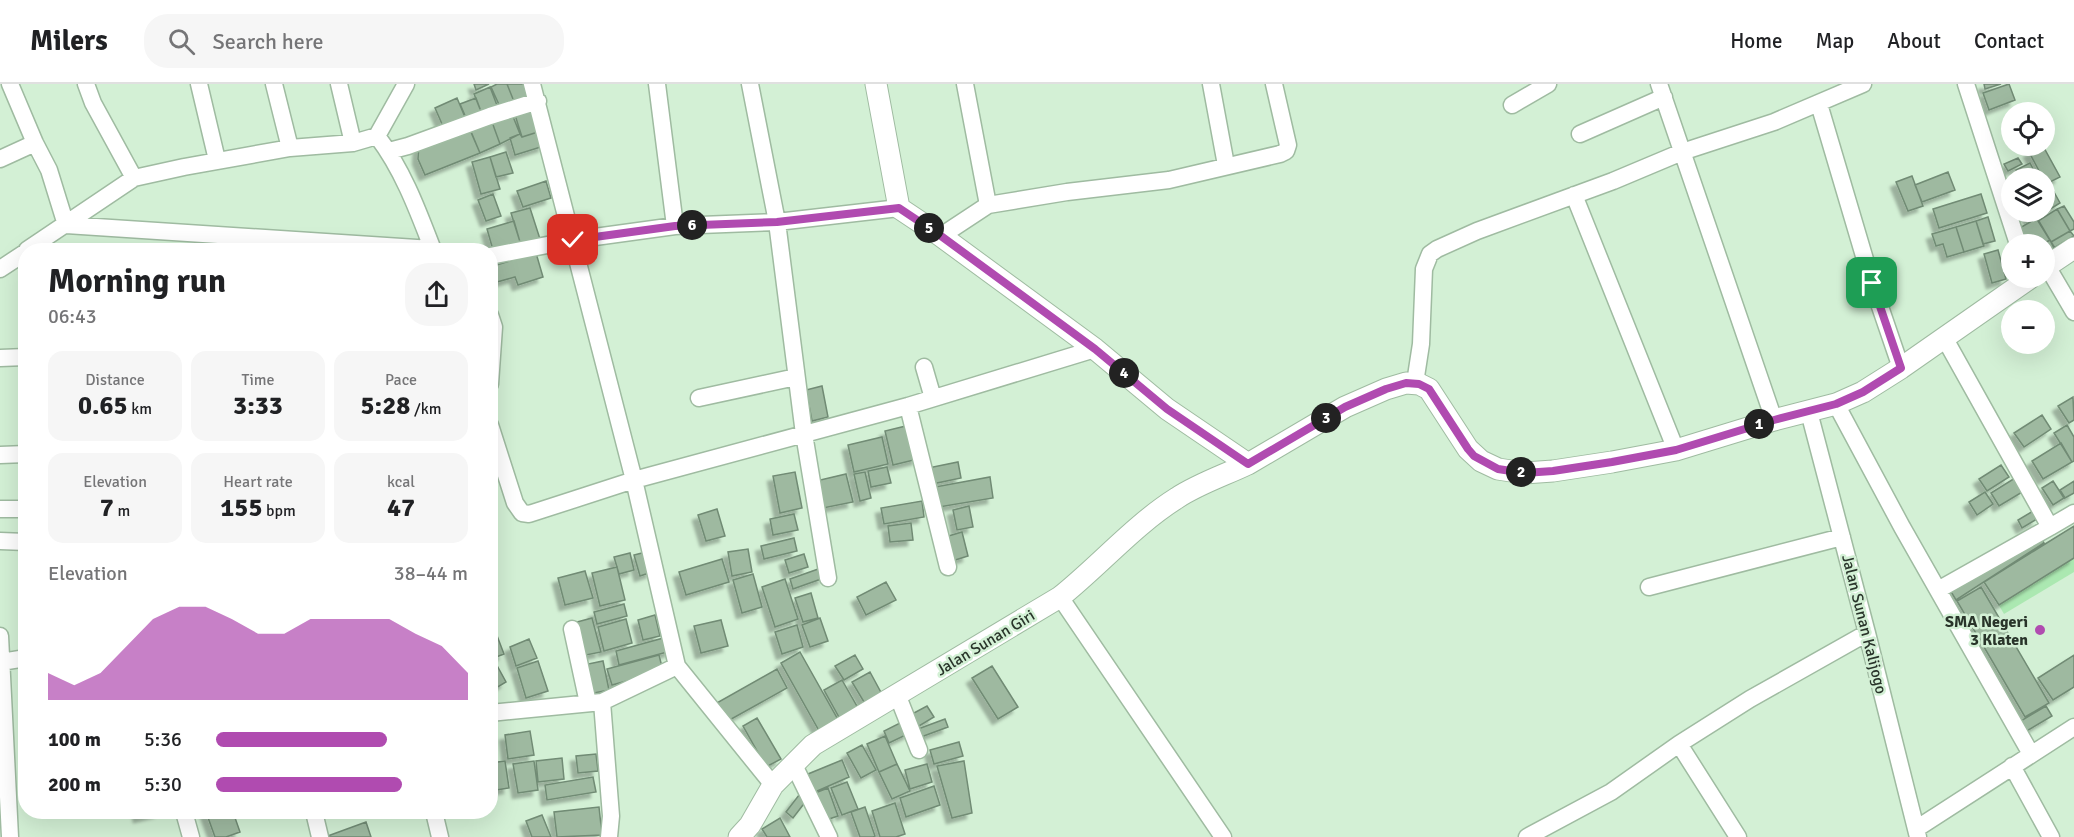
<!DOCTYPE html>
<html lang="en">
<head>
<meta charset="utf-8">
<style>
	body { margin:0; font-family:Signika,sans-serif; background:#f6f6f6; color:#202124; height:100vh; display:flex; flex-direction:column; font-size:22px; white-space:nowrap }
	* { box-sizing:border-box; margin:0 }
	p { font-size:20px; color:#757577 }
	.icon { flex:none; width:33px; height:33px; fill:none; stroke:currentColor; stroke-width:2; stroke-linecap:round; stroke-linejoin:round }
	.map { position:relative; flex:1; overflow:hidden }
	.details { position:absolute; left:18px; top:159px; width:480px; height:576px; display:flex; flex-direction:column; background:#fff; border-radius:24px; box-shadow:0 6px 24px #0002 }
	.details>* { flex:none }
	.tools { position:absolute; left:2001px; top:18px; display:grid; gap:12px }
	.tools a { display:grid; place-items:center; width:54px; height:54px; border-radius:50%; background:#fff; box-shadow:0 6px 24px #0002; font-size:30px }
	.pin { position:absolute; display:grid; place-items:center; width:51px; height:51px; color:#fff; margin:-26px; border-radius:12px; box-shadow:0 3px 9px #0006 }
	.km { position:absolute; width:30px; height:30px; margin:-15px; border-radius:50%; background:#222; color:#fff; font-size:16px; line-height:30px; text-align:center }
	.round { display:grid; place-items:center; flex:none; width:63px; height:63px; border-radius:24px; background:#f6f6f6 }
	.headline { display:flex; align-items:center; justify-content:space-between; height:102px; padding:0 30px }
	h1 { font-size:33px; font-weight:800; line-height:45px }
	.metrics { display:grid; grid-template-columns:repeat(3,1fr); gap:9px; height:102px; padding:6px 30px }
	.metrics div { display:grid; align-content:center; border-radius:15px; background:#f6f6f6; text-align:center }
	.metrics b { font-size:26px; font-weight:800 }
	.metrics small { font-size:16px; font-weight:400 }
	.metrics p { font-size:16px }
	.chart { height:168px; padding:12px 30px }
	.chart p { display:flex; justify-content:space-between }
	.chart svg { width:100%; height:108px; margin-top:6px; fill:#b04bb0; opacity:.7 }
	ul { padding:0 30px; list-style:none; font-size:20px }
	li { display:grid; grid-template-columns:96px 72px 1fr; align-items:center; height:45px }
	li i { height:15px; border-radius:8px; background:#b04bb0 }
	header { display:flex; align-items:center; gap:36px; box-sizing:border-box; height:84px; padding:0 30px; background:#fff; border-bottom:2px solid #e0e0e0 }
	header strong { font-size:28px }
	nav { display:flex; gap:33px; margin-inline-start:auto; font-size:21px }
	.search { width:420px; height:54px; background:#f6f6f6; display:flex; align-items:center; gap:15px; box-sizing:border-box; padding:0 21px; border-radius:24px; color:#757577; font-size:22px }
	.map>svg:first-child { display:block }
	.green { fill:#abe8b1 }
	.building { fill:#9eb9a0; stroke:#718b74; stroke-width:1.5; filter:url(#shadow) }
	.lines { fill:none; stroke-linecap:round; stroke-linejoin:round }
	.minor-casing { stroke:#9fbba1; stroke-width:19 }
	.tertiary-casing { stroke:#9fbba1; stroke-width:23 }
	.minor { stroke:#fff; stroke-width:16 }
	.tertiary { stroke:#fff; stroke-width:21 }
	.route-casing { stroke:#fff; stroke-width:12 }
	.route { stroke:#b04bb0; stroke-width:8 }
	.poi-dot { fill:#b04bb0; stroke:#d3f0d5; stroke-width:2 }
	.labels { text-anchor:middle; stroke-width:5; stroke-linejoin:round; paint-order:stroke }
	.poi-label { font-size:16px; font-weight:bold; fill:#29342a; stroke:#d3f0d5; text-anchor:end }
	.street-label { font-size:16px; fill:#29342a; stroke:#d3f0d5 }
</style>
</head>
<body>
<header>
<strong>Milers</strong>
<div class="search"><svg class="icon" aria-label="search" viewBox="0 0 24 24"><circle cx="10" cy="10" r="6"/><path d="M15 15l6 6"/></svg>Search here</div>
<nav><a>Home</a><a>Map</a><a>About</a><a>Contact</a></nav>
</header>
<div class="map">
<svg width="2074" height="753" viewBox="0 0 2074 753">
	<defs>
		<filter id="shadow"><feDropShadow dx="-5.5" dy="5.5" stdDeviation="1.5" flood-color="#0004"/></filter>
	</defs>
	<rect width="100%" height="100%" fill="#d3f0d5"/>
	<path class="green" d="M2074,472V488L2004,530L1997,518Z"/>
	<path class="building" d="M474,0H489L476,6Z
		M497,0H507L515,20L501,25L491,3Z
		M507,0H527L532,13L515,20Z
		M1984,0H2001L1985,5Z
		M2009,0L2015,16L1989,26L1983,9Z
		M490,3L498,24L482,30L474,10Z
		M457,14L480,69L425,91L418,75L419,59L445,47L435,24Z
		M476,14L482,30L467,36L460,20Z
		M534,26L541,47L522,53L515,31Z
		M512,30L520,50L500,60L492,38Z
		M492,38L500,60L480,69L470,46Z
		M541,47L544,62L515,71L510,54L520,50L522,53Z
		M2041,62H2043L2060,93L2046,100L2029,68Z
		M506,68L513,89L496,93L490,73Z
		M490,73L500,105L481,110L472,78Z
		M2018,74L2022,80L2008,87L2004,80Z
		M2030,79L2038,94H2021L2016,86Z
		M1948,88L1955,106L1922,118L1915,101Z
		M1912,92L1923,122L1908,127L1896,98Z
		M546,97L551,114L523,123L517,107Z
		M2054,108L2060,119L2031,137L2025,128H2044V114Z
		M493,110L501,132L486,137L478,116Z
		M1981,110L1987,129L1939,144L1933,125Z
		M2064,122L2074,138V145L2070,147L2057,125Z
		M530,124L540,155L521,161L511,129Z
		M2057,125L2070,147L2051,158L2038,137Z
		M1988,133L1995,157L1983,160L1976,137Z
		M2037,134L2050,156L2043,160H2027L2018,145Z
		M514,137L520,158L493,166L487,145Z
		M1976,137L1984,162L1964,168L1956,143Z
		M1956,143L1964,168L1947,173L1943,160L1936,162L1932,150Z
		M2070,147L2074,152L2054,164L2051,158Z
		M2050,156L2056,166L2044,173V160H2043Z
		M1998,166L2006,195L1992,199L1984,170Z
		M536,169L543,193L518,201L515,193L490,200V183Z
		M822,302L828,333L812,337L806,306Z
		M2073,313L2074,336L2069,339L2058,322Z
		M2042,331L2051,345L2024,363L2014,349Z
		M910,341L918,375L893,381L885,347Z
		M2067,341L2074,353V377L2072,378L2054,349Z
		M882,353L888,380L854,388L848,361Z
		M2061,359L2072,378L2043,395L2032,377Z
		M958,378L961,394L932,400L928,384Z
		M2001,381L2009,393L1987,407L1979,395Z
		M887,383L891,399L871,403L868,387Z
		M795,388L802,424L780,429L773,392Z
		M865,388L871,414L860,417L854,390Z
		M846,390L853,418L823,424L816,397Z
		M990,393L993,414L939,423L935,403Z
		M2015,394L2024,407L1999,422L1991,409Z
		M2053,397L2064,414L2053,421L2042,404Z
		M2074,397V409L2065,414L2060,406Z
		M1985,408L1993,420L1977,431L1969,418Z
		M922,417L924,433L884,440L881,424Z
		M969,422L973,443L957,446L953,426Z
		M717,425L725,452L706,457L698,431Z
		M2033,427L2037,435L2022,444L2018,436Z
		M794,430L798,446L773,451L770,435Z
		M911,439L913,456L890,458L888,442Z
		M2074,442V474L1999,521L1984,498Z
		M962,448L968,472L952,477L945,453Z
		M2039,451L2044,459L1956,516L1950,506Z
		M794,454L797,467L764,475L761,462Z
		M748,465L752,488L732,492L728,468Z
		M646,468L652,488L640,492L634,471Z
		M630,469L634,486L619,490L614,473Z
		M804,470L808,483L789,489L785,476Z
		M722,475L729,498L686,511L679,488Z
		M617,483L625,516L600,522L592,489Z
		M821,484L824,494L793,505L790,495Z
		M585,487L593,514L565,521L558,494Z
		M753,490L762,523L742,529L733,496Z
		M785,495L798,535L775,543L762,503Z
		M886,498L896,516L866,531L857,513Z
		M1981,503L2049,619L2025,633L1957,517Z
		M811,509L818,534L803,538L795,514Z
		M624,520L627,532L597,540L594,528Z
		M655,531L660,552L643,556L638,536Z
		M592,534L601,568L586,571L577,538Z
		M820,534L828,557L810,563L802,541Z
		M626,535L632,559L604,567L598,543Z
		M721,536L728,562L701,569L694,542Z
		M797,541L803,563L782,570L775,548Z
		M496,549L504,570L491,575L490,551Z
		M667,553L671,567L619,581L616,567Z
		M529,555L537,574L516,582L510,563Z
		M800,568L841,641L822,652L781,579Z
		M659,571L663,587L612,601L607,585Z
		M855,571L863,585L844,596L835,582Z
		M2074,571V603L2053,616L2038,594Z
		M494,576L506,598L496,604L490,594V578Z
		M538,577L548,607L526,614L517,584Z
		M603,577L609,606L594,609L588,580Z
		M992,582L1018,623L998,635L972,594Z
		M777,585L787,604L726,638L715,620Z
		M870,588L884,614L867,623L852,598Z
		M842,596L858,624L840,635L824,606Z
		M927,622L934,633L919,642L912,630Z
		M2046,622L2052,632L2025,648L2019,638Z
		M757,634L781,675L766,683L743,642Z
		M945,635L948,643L921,653L918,645Z
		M904,637L910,649L889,659L884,647Z
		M530,647L534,671L508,675L505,651Z
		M885,652L897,680L879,688L867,660Z
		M959,658L963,672L934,680L930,666Z
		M862,661L876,686L861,694L847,669Z
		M596,670L598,687L578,689L576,672Z
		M562,674L564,695L538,698L536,677Z
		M842,676L849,693L815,708L808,690Z
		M505,677L509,704L490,707V679Z
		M534,677L538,706L518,709L513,680Z
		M964,677L972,729L952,734L937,682Z
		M897,680L910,707L892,715L879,688Z
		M927,680L932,698L910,705L905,686Z
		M593,693L596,708L547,716L545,701Z
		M847,698L858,725L842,731L831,704Z
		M934,702L940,721L906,733L900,714Z
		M828,704L838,732L826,736L815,709Z
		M799,711L806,717L793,734L786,728Z
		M895,719L905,750L896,753H880L872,727Z
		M599,723L602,751L557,753L554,728Z
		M865,723L875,752L873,753H860L851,728Z
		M138,728H160L139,733Z
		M206,728H233L240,748L226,753H215Z
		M542,731L551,753H532L526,737Z
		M780,734L790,753H767L762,745Z
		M366,738L371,753H325Z"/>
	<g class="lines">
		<defs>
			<path id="minor" d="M10,0L35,59L49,86L66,141L432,165
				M86,0L93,19L134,94
				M199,0L217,76
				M274,0L290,64
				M339,0L353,59
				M532,0L634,396L677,582L773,701
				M657,0L675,142
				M750,0L777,138L804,350L828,494
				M965,0L988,121
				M1211,0L1226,81
				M1659,0L1774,336
				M1966,0L2018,160
				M1819,20L1872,199L1901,284
				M1512,21L1548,0
				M1580,50L1664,13
				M377,52L406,0
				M389,67L408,62L490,32L538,17
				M0,75L35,59
				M1574,111L1676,366
				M941,152L988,121L1067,108L1169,96L1280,70L1286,67L1288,61L1274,0
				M27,166L134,94L184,83L290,64L353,59L377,52C403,86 418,127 433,166
				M490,172L573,156L675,142L777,138L899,124
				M2047,182L2074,228
				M0,185L26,168
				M490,231L494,243L490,300
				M1945,255L2050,443L2074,429
				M0,274L26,273
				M924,283L933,314
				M1415,299L1421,260L1424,185L1430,170L1437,165L1477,147L1613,97L1682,68L1774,38L1863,0
				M699,314L796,293
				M1836,320L1902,443L2031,670
				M908,322L948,483
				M1809,328L1867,549L1918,753
				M490,341L515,419L522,429L529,430L634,396L908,322L1095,265
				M0,371L26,370
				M0,425H26
				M0,457L26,458
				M1649,503L1842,453
				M1938,506L2050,443
				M1060,513L1223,753
				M572,545L588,619
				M0,552L10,753
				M1,578L26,574
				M897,610L919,666
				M602,618L611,732L609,753
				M490,629L602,618L677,582
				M793,679L829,753
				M2012,682L2051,753
				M184,728L191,753
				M314,728L320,753
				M434,728L440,753
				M1916,745L2074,643
				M1527,753L1611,708L1679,660
				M1738,753L1679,660L1750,615L1867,549"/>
			<path id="tertiary" d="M876,0L899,124L941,152L1095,265L1167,325L1248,380L1345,323L1386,305L1406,299L1419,300L1429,305L1468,365L1481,377L1498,385L1524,389L1553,387L1612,378L1676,366L1774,336L1836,320L1863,308L1901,284L2030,194
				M2044,184L2074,164
				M739,753L750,741L773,701L813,661L1060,513C1099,482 1134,441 1177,414C1198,400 1225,391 1248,380"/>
		</defs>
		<use href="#minor" class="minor-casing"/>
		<use href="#tertiary" class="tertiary-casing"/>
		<use href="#minor" class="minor"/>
		<use href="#tertiary" class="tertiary"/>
	</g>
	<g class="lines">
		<defs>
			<path id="route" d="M573,156L675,142L777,138L899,124L941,152L1095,265L1167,325L1248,380L1345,323L1386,305L1406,299L1419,300L1429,305L1468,365L1474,372L1498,385L1524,389L1553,387L1612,378L1676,366L1774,336L1836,320L1863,308L1901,284L1872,199"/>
		</defs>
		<use href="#route" class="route-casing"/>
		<use href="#route" class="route"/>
	</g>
	<circle class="poi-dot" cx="2040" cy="546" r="6"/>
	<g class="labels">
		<g class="poi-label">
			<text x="2028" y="543">SMA Negeri<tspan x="2028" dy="18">3 Klaten</tspan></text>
		</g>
		<g class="street-label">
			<text transform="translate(1865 540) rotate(76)" y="6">Jalan Sunan Kalijogo</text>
			<text transform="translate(985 558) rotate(-31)" y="6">Jalan Sunan Giri</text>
		</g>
	</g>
</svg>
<div class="tools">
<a><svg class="icon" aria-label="locate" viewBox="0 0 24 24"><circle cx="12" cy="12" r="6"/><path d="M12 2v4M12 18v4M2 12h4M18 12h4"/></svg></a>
<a><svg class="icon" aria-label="layers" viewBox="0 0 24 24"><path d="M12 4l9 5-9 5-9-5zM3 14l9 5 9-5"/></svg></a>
<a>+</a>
<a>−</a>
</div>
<div class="pin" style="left:1872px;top:199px;background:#1e9e55"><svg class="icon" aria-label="arrive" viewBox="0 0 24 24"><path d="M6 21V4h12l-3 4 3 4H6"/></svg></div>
<div class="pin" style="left:573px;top:156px;background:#d93025"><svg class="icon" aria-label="check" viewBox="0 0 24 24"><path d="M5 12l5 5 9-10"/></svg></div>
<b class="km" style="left:1759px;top:340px">1</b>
<b class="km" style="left:1521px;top:388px">2</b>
<b class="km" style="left:1326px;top:334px">3</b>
<b class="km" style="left:1124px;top:289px">4</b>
<b class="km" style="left:929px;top:144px">5</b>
<b class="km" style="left:692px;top:141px">6</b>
<section class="details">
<div class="headline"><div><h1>Morning run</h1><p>06:43</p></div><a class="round"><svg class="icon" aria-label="share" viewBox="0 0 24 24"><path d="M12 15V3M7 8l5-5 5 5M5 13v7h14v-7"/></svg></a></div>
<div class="metrics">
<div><p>Distance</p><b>0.65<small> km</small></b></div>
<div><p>Time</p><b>3:33</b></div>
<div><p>Pace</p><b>5:28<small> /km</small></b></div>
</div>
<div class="metrics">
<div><p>Elevation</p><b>7<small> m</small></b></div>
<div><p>Heart rate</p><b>155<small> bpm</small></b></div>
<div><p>kcal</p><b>47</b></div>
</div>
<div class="chart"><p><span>Elevation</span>38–44 m</p>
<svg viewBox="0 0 160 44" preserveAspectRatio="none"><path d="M0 44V33L10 38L20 33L30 22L40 11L50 6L60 6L70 11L80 17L90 17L100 11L110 11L120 11L130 11L140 17L150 22L160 33V44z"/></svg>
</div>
<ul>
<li><b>100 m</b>5:36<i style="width:68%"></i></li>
<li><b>200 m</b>5:30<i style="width:74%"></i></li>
</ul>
</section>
</div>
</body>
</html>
